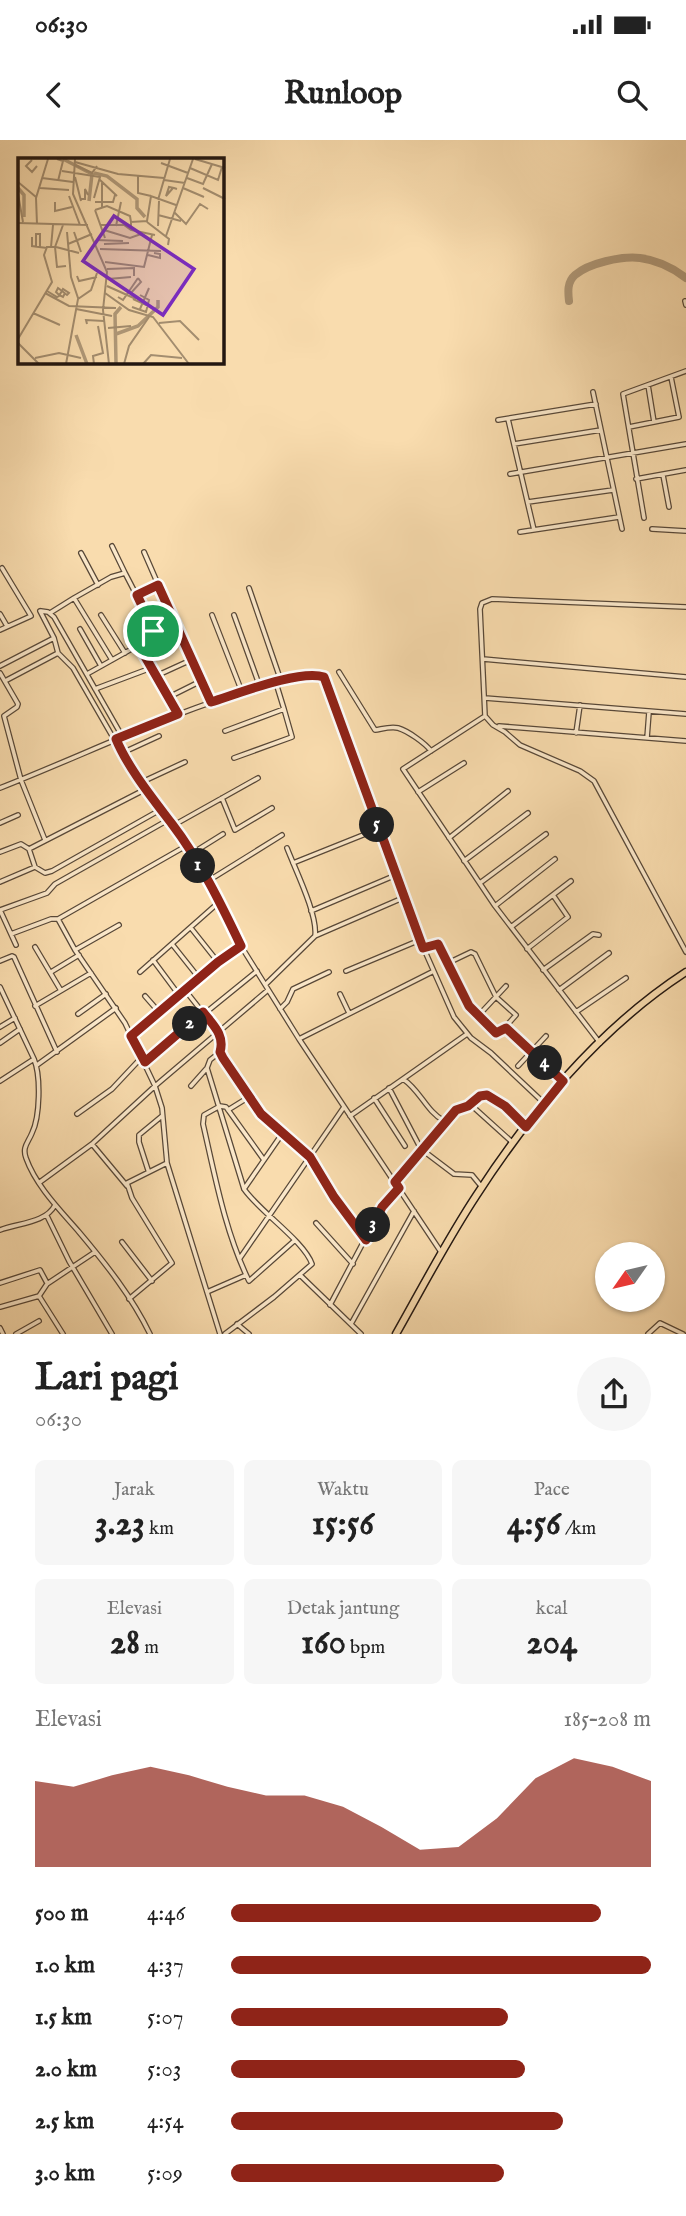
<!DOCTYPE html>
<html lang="id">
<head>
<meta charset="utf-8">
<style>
	body { margin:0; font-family:"IM FELL English",serif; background:#f6f6f6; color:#222; height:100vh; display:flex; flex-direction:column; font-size:26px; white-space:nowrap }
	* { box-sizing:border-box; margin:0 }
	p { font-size:23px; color:#767676 }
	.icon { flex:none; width:38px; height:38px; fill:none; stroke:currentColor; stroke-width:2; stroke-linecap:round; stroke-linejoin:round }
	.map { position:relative; height:1194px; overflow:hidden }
	.side { display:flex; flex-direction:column; background:#fff; flex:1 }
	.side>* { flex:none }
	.needle { width:46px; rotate:236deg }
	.controls { position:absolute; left:595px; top:1102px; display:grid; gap:14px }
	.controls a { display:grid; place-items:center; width:70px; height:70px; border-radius:50%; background:#fff; box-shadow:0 2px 5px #0004; font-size:35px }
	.pin { position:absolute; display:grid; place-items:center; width:60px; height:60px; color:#fff; margin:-30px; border:4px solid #fff; border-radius:50%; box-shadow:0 2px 7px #0007 }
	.km { position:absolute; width:35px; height:35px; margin:-18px; border-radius:50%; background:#222; color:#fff; font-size:19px; line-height:35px; text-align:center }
	.round { display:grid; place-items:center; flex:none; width:74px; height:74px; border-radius:37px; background:#f6f6f6 }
	.summary { display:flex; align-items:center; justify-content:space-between; height:119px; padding:0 35px }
	h1 { font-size:38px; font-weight:800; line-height:52px }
	.stats { display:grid; grid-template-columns:repeat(3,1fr); gap:10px; height:119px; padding:7px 35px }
	.stats div { display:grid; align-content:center; border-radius:10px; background:#f6f6f6; text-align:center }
	.stats b { font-size:35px; font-weight:800 }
	.stats small { font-size:19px; font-weight:400 }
	.stats p { font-size:19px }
	.chart { height:196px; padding:14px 35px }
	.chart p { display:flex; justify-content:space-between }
	.chart svg { width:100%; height:126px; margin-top:7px; fill:#8f2418; opacity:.7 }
	ul { padding:0 35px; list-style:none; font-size:23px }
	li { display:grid; grid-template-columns:112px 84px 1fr; align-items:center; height:52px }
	li i { height:18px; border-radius:9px; background:#8f2418 }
	.status { display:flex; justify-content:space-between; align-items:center; height:49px; padding:0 35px; background:#fff; direction:ltr }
	.status svg { height:19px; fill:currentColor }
	header { display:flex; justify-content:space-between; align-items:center; height:91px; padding:0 35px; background:#fff; font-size:32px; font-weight:800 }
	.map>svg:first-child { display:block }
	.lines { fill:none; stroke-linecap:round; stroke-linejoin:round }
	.river { stroke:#b09979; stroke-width:8 }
	.street-casing { stroke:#584838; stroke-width:6 }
	.primary-casing { stroke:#231711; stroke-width:9 }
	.street { stroke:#fbe8ca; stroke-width:3.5 }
	.primary { stroke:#f9dcae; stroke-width:6 }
	.route-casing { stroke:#fff; stroke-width:14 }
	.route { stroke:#8f2418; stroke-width:9 }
	.inset-river { fill:none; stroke:#b09979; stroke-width:3.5 }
	.inset-road { fill:none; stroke:#a38d6f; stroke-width:2 }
	.view { fill:#7b2cbf; fill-opacity:0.15; stroke:#7b2cbf; stroke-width:3.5 }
	.inset-edge { fill:none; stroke:#231711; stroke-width:3.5 }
</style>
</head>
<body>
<div class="status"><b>06:30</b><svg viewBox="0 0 49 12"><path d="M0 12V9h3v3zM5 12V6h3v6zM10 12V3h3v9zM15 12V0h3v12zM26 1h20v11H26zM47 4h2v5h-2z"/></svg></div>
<header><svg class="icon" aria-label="back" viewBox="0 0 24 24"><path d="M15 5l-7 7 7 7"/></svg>Runloop<svg class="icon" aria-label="search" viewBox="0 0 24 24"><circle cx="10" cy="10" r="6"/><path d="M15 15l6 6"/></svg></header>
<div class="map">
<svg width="686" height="1194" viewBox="0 0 686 1194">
	<rect width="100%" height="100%" fill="#f9dcae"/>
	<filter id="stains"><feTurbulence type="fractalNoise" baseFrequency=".00286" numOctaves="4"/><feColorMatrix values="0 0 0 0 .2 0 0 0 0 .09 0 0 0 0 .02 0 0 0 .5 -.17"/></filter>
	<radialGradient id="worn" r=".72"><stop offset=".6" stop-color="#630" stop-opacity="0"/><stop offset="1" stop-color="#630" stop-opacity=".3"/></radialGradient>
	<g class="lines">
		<path class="river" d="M569,161C568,152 567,142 575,135C589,123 621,116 640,118C656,120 673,128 686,138"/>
		<defs>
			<path id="street" d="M685,161L686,165
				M648,245L654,282
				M593,252L622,389
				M508,279L534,390
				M498,280L596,264
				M629,287L679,277L671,237
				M514,304L601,290
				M510,334L686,304
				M663,335L669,367
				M636,339L686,330
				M528,362L613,350
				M644,378L623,254L686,231
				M652,389L686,391
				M520,392L619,377
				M112,406L125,433
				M144,412C166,463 188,512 211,562
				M81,413L98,445
				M249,448L281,541
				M137,455L157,446
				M686,467L492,459L482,463L480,469L485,576L493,585L505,592L520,605L580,631L594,641L686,812
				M40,471L54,498L58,513L73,528L122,613L153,660L174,685L208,741L241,806L299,899L441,1112
				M41,471L48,472L54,477L122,596
				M50,473L74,458
				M0,474L7,486
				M101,475L125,513
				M212,475L242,552
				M234,475L260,547
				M80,489L101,526
				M0,490L31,476L2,428
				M155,508L180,496
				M483,519L686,537
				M112,520L74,458L111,437L125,433L154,489L150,497L155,508L143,514L178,574
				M0,526L54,498
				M339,532L375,590C382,589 391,586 398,588C408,591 425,603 431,611
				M0,533L18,564L17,567L4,576L21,640L45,700
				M87,534L137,506L143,514
				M156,536L191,520
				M5,541L58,513
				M95,549L151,528
				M169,557L201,541
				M485,558L686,574
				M485,576L403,629L495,766L600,903
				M499,586L686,601
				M225,591L284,569L276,543
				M576,593L580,565
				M647,598L649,572
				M122,613L159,596
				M234,618L292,597L284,569
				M142,642L185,622
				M0,648C89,613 173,571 266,545C284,540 305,531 324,537L420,800L454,877L471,898L491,913L544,963
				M418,652L464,623
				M222,658L235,690L272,668
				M0,683L18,675
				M174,685L258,638
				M449,698L508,651
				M29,709L35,727
				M0,712L21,704L29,709L146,649
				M191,714L223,694
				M464,721L528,673
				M293,723L378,689
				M208,741L282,695
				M0,742L35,727L45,733L52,731L160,670
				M480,743L546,694
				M495,766L555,719
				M0,770L47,753L55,744L168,680
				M0,770L16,805
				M311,771L396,735
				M58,779L186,706
				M511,787L571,741
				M191,788L218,822
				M11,794L51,779H58L75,810L125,883L155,946L162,968L167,1023L220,1194
				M315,796L405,757
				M172,804L199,838
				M35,807L60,849
				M423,808L437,804L469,866L497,893H500L516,875L496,857L475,814L471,812L448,823
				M527,809L568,777L553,755
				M75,810L119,785
				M153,820L179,855
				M0,821L12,816L14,817L57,912
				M543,830L593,794L599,795
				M346,831L420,800
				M51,832L79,815
				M140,832L218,763
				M266,844L315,796C318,775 295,729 287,708
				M0,847L34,919L0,941
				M185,850L218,892L223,903L220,912L210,920L207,928L191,946
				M559,850L609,813
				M340,854L349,873
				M145,856L159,872
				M35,866L91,833
				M280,869L287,862L293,849L329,832
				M576,872L626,838
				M78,874L106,854
				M478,876L506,846
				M0,887L15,878
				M506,888L563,941
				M131,896L218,822L241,806
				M299,899L432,832
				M0,903L20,889
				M220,912L261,974L310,1017L333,1057L366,1100
				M34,919C41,936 40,977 32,993C28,1003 22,1007 26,1018C36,1046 60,1070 79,1092C106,1124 132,1157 150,1194
				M145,922L257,831
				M37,925L116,868
				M518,926L546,896
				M207,928L244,1049C260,1072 304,1101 312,1124L274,1157L225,1194
				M403,939L467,894
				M389,948L421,1009L444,981
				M374,958L405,1006
				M471,965L512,1002
				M228,970L249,957
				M77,974L112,949L142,917
				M350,976L403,939C420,950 426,971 444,981L456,970L468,966L480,956L487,955L505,966L524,986
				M92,1004L155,946L268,850
				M264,1020L226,967L220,966L204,975L203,984C215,1036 225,1092 249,1141L294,1101
				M148,1030L139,1002V995L162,976
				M40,1042L92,1004L127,1046
				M395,1042L421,1009L454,1034L472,1035L481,1046
				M244,1049L282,994
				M47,1076L69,1121L112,1194
				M316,1083L353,1124
				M0,1090C18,1083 46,1083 55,1065
				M122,1102L152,1141
				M240,1118L344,967
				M300,1135L361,1194
				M0,1143L40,1130L47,1143
				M207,1152L246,1135
				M39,1156L63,1194
				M129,1159L172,1123L132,1058L127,1043L167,1023
				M330,1165L382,1067L399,1048
				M0,1167L39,1156L47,1144L95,1112
				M237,1184L249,1194
				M351,1184L414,1071
				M0,1188L3,1194
				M16,1194L39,1181
				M648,1194L660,1183L683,1194"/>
			<path id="primary" d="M396,1194C422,1148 447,1100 476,1056C531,971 601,887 686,832"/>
		</defs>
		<use href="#street" class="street-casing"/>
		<use href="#primary" class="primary-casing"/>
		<use href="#street" class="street"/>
		<use href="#primary" class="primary"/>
	</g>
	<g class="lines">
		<defs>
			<path id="route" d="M158,445L211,562C237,554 300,529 324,537L423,808L438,804L469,866L496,893L506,888L563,941L526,987L505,966L487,955L480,956L468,966L456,970L395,1042L399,1048L382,1067L366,1100L334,1057L310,1017L261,974L223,918L220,912C225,895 213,885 203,872L145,922L131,896L218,822L241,806C222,766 199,719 172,684C153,659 128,628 116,599L178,574L143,513L155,508L150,497L153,489L137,455Z"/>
		</defs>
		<use href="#route" class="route-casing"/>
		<use href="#route" class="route"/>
	</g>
	<g transform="translate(18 18)">
		<rect width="206" height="206" fill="#f9dcae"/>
		<path class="inset-river" d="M45,1L74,16L71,43M76,15L89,18L119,41V50L127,59M0,30L6,37V59M98,176L120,168L140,149V142M58,177L69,206M98,205L97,156L103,149"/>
		<path class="inset-road" d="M39,1L45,3L40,23M57,1L55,36L89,114L85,152L91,206M177,1L207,10M14,2L8,8L14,14L19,8M57,4L100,16L146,20M143,5L170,15M57,7L74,15L79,8M172,10L200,22L204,9M44,13L82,19L76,40M120,17V35L133,38M57,19L63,43M24,20L55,24M169,20L185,26L194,6M81,21L99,38M146,22L167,25M0,24L18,39M22,30L51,32M155,30L148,38L151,29L156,30L159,31M165,30L186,39M185,30L207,41M0,36L5,64M51,38L62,67M62,41H67V31L70,37M140,42L152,1M37,44V53L54,49M77,44H95L97,37M84,49V24M77,52L89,48L112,58L113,64L129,63L133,38L158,47M77,52L87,80M156,54L168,66L182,46L190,51M140,57L163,63M113,64V72L137,77M129,64L151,81L150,87M0,65L70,67M19,66L18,40L30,1M83,67H106L113,72M98,68L103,44M140,68L141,43M86,72L112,80L123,76M49,74L53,119L60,140M56,74L63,94M148,78L175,1M14,79V88L29,90M78,82L105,83M50,86L74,76M86,86L111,85M18,88V76H22V89M33,89L35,67M37,89L39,109L48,108M38,89L61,95M82,91L143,93M130,97L142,100V96L136,95M87,104L126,109L134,77M89,111L116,110V118M59,118L61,123L79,119M90,121L113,119M89,128L118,141M29,133L39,139L41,138V137L42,136L44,133L45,131L51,135L49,137L44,133L40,130L38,134L41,137L45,139L47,135M27,135L51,148L98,150M87,135L111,152L135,159L171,206M112,136L123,124L120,120M100,139L105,142L120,120M115,141L135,150M114,149L128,154L131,142L122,137M58,151L94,158M122,151L131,130M15,155L42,167M141,165L162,163L181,182M69,166L68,162L86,163M90,170L113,168M0,181L34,124L26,97L29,89H37L45,67M0,185L21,206M17,200L41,195L63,200M48,206L60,141L73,132L79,115M76,206L75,198L85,195L80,168M106,206L111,188L131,159M125,206L133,197L164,200"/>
		<path class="view" d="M96,58L176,111L145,157L65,103Z"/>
		<rect width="206" height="206" class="inset-edge"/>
	</g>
	<rect width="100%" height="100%" filter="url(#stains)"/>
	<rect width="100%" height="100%" fill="url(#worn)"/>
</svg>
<div class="controls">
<a><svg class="needle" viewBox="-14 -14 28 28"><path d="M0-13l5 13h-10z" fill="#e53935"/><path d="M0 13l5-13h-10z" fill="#767676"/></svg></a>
</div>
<div class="pin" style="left:153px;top:491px;background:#1e9e55"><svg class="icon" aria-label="arrive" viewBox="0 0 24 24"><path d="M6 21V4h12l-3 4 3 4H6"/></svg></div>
<b class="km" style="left:198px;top:726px">1</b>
<b class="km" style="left:190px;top:884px">2</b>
<b class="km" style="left:373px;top:1085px">3</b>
<b class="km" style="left:545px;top:923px">4</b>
<b class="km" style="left:377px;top:685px">5</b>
</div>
<section class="side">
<div class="summary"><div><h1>Lari pagi</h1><p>06:30</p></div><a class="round"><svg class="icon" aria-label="share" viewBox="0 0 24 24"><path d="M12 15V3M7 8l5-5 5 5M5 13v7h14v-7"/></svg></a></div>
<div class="stats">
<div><p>Jarak</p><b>3.23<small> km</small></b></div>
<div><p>Waktu</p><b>15:56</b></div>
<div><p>Pace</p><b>4:56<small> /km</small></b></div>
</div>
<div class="stats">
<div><p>Elevasi</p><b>28<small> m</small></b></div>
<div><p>Detak jantung</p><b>160<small> bpm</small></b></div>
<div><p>kcal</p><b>204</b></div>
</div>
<div class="chart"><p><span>Elevasi</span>185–208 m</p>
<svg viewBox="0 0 160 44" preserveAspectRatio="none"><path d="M0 44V14L10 16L20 12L30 9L40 12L50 16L60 19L70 19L80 23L90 30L100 38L110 37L120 27L130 13L140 6L150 9L160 14V44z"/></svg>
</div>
<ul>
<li><b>500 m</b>4:46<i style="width:88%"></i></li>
<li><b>1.0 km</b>4:37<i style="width:100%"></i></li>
<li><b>1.5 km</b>5:07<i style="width:66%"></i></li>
<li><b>2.0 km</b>5:03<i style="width:70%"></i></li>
<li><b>2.5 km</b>4:54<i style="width:79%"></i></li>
<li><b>3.0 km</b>5:09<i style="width:65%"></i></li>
</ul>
</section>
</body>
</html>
